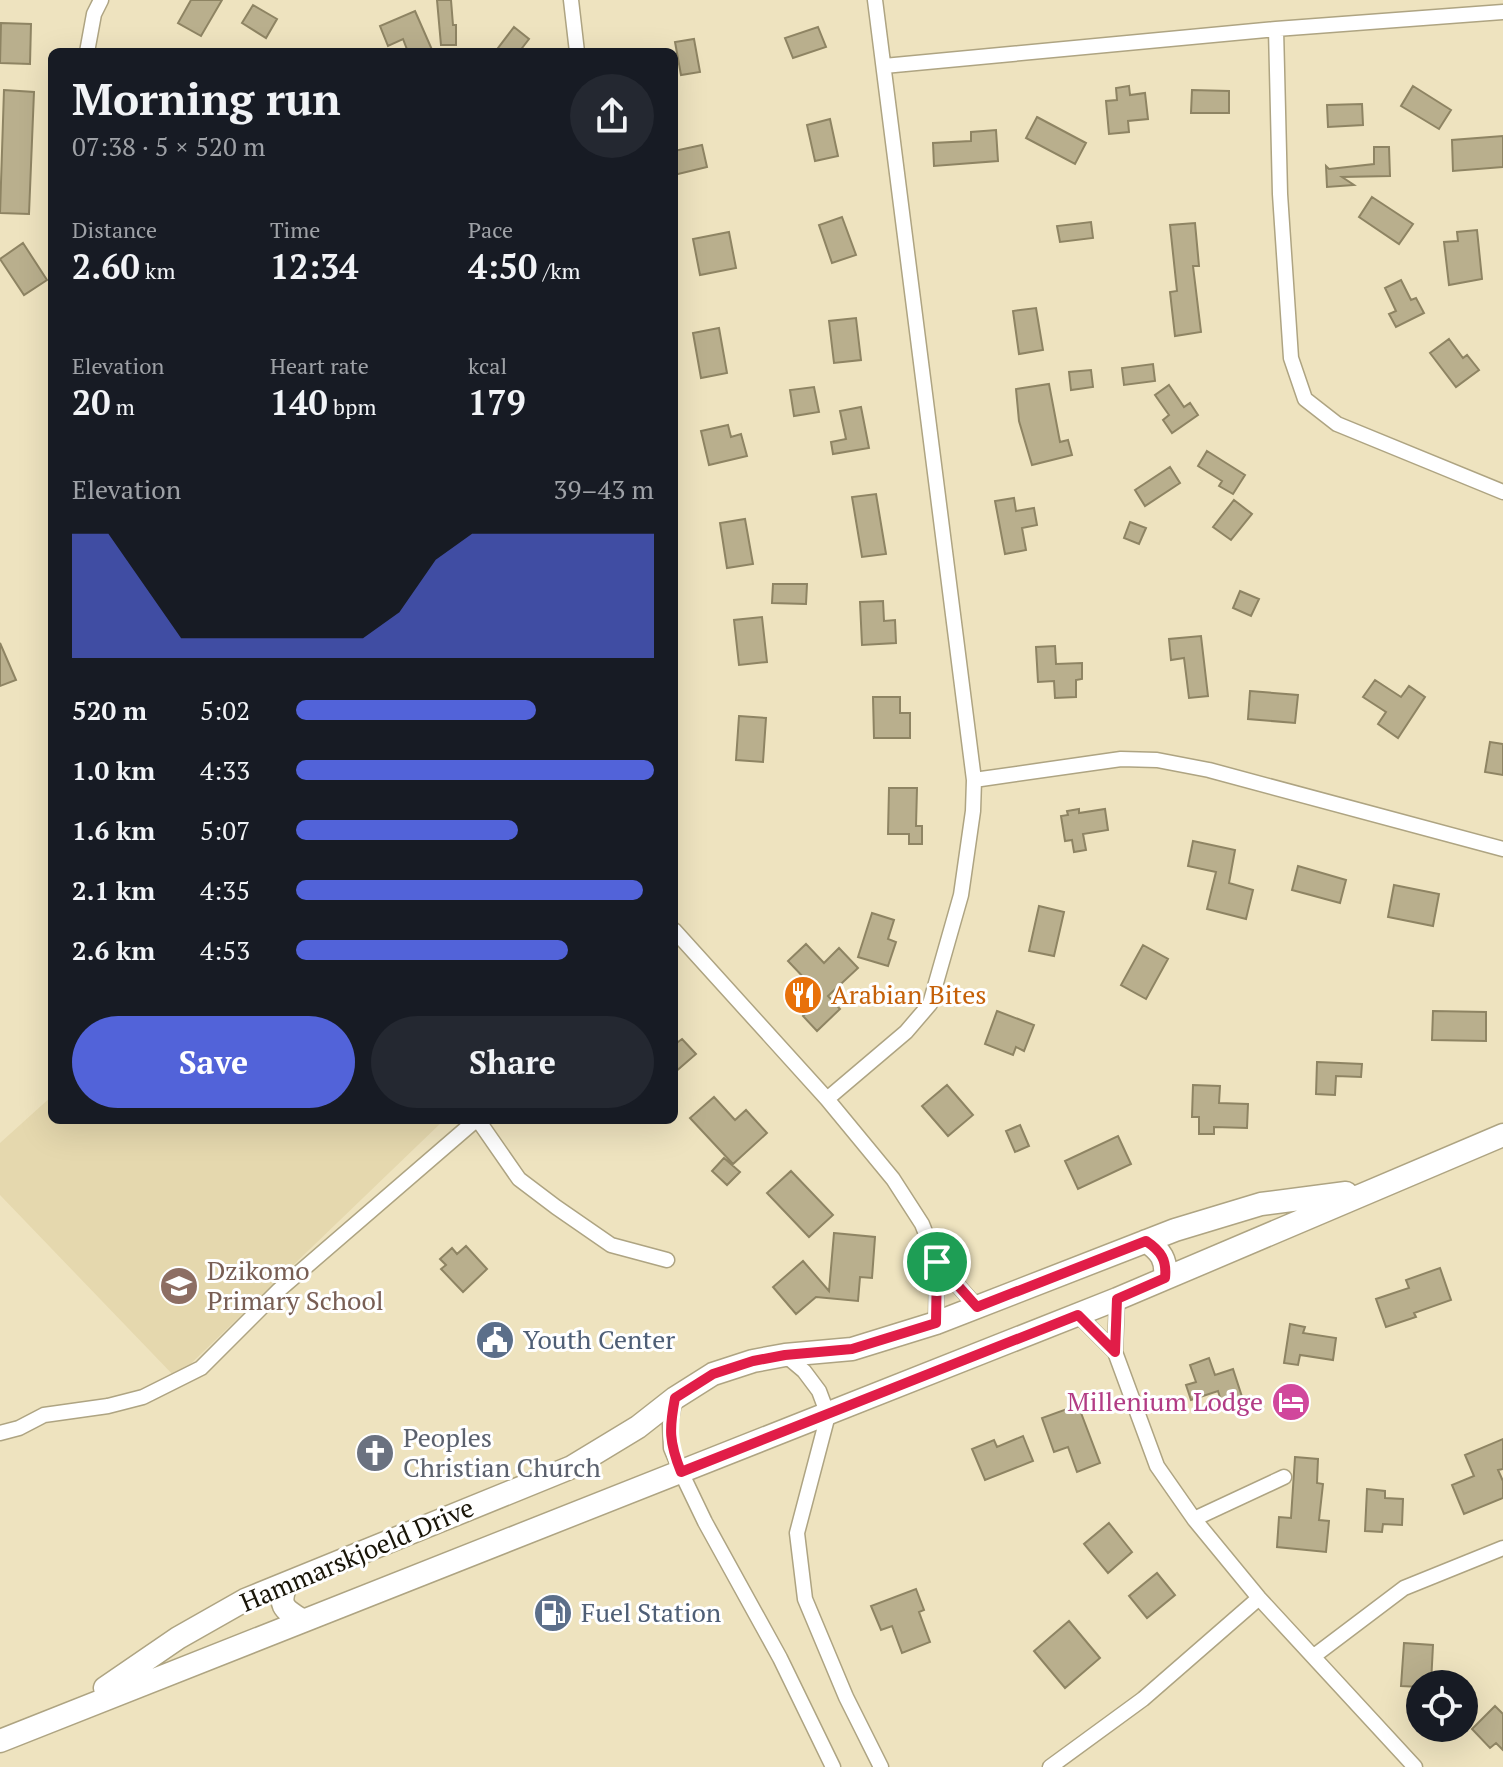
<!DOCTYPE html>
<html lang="en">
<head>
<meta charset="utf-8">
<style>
	body { margin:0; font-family:"PT Serif",serif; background:#242831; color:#f1f3f6; height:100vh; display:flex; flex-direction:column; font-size:30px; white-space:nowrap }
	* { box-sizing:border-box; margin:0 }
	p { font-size:26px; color:#9ea1a6 }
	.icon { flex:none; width:44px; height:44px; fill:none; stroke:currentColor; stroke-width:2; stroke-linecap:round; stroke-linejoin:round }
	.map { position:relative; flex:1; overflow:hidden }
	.sheet { position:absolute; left:48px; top:48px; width:630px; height:1076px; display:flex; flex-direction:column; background:#171b24; border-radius:12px; box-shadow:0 8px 32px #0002 }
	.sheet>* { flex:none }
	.tools { position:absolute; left:1406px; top:1670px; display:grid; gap:16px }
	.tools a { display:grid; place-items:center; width:72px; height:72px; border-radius:50%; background:#171b24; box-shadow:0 8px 32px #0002; font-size:40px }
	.pin { position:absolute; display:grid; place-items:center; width:68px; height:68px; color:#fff; margin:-34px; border:4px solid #fff; border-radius:50%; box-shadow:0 2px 8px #0007 }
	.round { display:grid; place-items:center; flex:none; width:84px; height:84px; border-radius:42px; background:#242831 }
	.head { display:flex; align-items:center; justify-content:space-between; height:136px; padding:0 24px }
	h1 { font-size:44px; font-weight:600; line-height:60px }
	.stats { display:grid; grid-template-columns:repeat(3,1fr); gap:12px; height:136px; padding:8px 24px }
	.stats div { display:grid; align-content:center }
	.stats b { font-size:34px; font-weight:600 }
	.stats small { font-size:22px; font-weight:400 }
	.stats p { font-size:22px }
	.chart { height:224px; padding:16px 24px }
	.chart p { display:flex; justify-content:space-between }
	.chart svg { width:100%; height:144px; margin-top:8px; fill:#5263d9; opacity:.7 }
	.action { display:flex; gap:16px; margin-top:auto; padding:16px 24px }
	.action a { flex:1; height:92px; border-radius:48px; background:#5263d9; color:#fff; font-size:32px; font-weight:600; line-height:92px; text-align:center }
	.action a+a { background:#242831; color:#f1f3f6 }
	ul { padding:0 24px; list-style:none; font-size:26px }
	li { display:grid; grid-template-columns:128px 96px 1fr; align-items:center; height:60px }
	li i { height:20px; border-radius:10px; background:#5263d9 }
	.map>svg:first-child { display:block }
	.built { fill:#e5d8ae }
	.building { fill:#b9af8d; stroke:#8e8463; stroke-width:2 }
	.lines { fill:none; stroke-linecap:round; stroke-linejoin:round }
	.street-casing { stroke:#aea482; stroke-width:17 }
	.secondary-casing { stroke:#aea482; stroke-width:25 }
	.street { stroke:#fff; stroke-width:14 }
	.secondary { stroke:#fff; stroke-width:22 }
	.route-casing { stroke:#fff; stroke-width:16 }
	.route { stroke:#e11d48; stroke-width:10 }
	.labels { text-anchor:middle; stroke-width:6; stroke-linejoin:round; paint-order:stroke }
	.food-label { font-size:26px; fill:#c56008; stroke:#fff; text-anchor:start }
	.education-label { font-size:26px; fill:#785e54; stroke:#fff; text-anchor:start }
	.service-label { font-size:26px; fill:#4e5e75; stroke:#fff; text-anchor:start }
	.hotel-label { font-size:26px; fill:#b23c85; stroke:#fff; text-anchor:end }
	.worship-label { font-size:26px; fill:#5b616d; stroke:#fff; text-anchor:start }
	.street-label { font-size:26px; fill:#191508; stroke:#fff }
</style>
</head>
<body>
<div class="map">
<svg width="1503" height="1767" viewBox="0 0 1503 1767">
	<rect width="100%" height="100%" fill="#eee3bf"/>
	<path class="built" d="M52,1096V1120H444L176,1378L0,1195V1143Z"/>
	<path class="building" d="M191,0H222L201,36L178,23Z
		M437,0H451L453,25H456V45H441Z
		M253,5L277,19L266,38L242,23Z
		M415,11L433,52H408L403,39L388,46L380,26Z
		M1,23L31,24L30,64L0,63Z
		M514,27L529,39L519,52H495Z
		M818,27L826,47L793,58L785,38Z
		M694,39L700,72L681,75L675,42Z
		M1129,86L1130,95L1145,93L1148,119L1128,121L1129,132L1109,134L1106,101L1117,100L1116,88Z
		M1413,86L1451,110L1439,129L1401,106Z
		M4,90L34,92L29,214L0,213Z
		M1192,90L1229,91V113H1191Z
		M1362,104L1363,125L1328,127L1327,105Z
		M1037,117L1086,143L1075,164L1026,138Z
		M830,119L838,156L815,161L807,125Z
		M996,130L998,161L934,166L933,143L971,141V132Z
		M1503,136V167L1453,171L1452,140Z
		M702,145L707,167L674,175V151Z
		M1374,147H1389L1390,176L1342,177L1354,185L1327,187L1326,166L1329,169L1374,164Z
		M1372,197L1413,224L1399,244L1359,217Z
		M842,217L856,255L832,263L819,225Z
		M1091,222L1093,238L1060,242L1057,226Z
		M1195,223L1199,266H1193L1201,332L1175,336L1170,292L1177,291L1170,225Z
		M1477,230L1482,279L1449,285L1444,242L1458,241L1457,232Z
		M729,232L736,268L700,275L693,239Z
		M23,243L47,280L24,295L0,259Z
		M1401,280L1411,300L1416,298L1424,313L1396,327L1389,314L1396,311L1385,288Z
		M1036,308L1043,350L1019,354L1013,311Z
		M856,318L861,360L834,363L829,321Z
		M719,328L727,373L701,378L693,333Z
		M1449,339L1463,358L1467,355L1479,370L1456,387L1430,353Z
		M1153,364L1155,381L1124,385L1122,368Z
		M1091,370L1093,387L1071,390L1069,372Z
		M1049,384L1060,442L1068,440L1072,455L1032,465L1019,421L1016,389Z
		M1169,385L1184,407L1190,403L1198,415L1172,433L1163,420L1169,415L1155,395Z
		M814,387L819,412L794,416L790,390Z
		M861,407L869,448L833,454L831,442L846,439L840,411Z
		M728,425L731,437L741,434L747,456L709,465L701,431Z
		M1207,451L1245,475L1233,494L1219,486L1222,481L1198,466Z
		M1170,467L1180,483L1145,506L1135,490Z
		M876,494L886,554L862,557L852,497Z
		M1014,498L1016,511L1034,508L1037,525L1022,528L1026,550L1005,554L995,501Z
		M1234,500L1252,514L1231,540L1213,527Z
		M745,519L753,564L727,568L720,523Z
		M1130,522L1146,528L1139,544L1124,538Z
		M773,584H807L806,604L772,603Z
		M1240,591L1259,599L1251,616L1233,608Z
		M883,601L884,621L895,620L896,643L862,645L860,602Z
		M762,617L767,662L739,665L734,620Z
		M1201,636L1208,696L1189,698L1184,658L1171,660L1169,639Z
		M0,643L16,680L0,686Z
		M1055,646L1056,664L1082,663V679L1076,680V697L1055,698L1054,681L1038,682L1036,647Z
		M1375,680L1401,697L1409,686L1425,697L1398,738L1378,724L1386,712L1363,697Z
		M1250,691L1298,695L1295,723L1248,719Z
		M873,697H900V713H910V738H874Z
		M739,716L766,718L763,762L736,760Z
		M1490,742L1503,744V775L1485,772Z
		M889,788H917L916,826H922V844H909V834H888Z
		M1079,809V813L1105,809L1108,830L1083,834L1086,850L1074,852L1072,840L1065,841L1061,816L1068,815L1067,811Z
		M1193,841L1235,850L1229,883L1253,890L1246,919L1207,909L1216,872L1188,866Z
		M1298,866L1346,880L1340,903L1292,890Z
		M1394,885L1439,894L1433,926L1388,917Z
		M1039,906L1064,912L1054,956L1029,951Z
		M872,913L894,920L888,939L896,942L888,966L858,957Z
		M806,944L824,963L839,948L858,968L828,996L840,1009L817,1031L803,1016L808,1011L793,994L807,981L788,961Z
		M1143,945L1168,959L1146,999L1121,985Z
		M997,1011L1034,1025L1024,1051L1016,1047L1013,1055L985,1044Z
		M1433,1011L1486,1012V1041L1432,1040Z
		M682,1039L696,1054L674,1073V1045Z
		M1317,1062L1362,1064L1361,1077L1336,1076L1335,1095L1316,1094Z
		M947,1085L973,1115L948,1136L922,1106Z
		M1193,1085L1220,1086L1219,1103L1248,1104L1247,1128L1214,1127V1134H1199V1117H1192Z
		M714,1097L735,1120L746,1110L767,1133L733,1164L690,1118Z
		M1020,1125L1029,1146L1015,1152L1006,1131Z
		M1118,1136L1131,1164L1078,1189L1065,1161Z
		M724,1158L740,1172L727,1185L712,1171Z
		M791,1171L833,1215L809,1237L767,1193Z
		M834,1233L875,1237L872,1278L860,1277L858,1301L816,1297L796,1314L773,1287L803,1261L829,1291Z
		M466,1246L487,1269L463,1292L441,1269L446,1265L440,1259L452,1248L457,1254Z
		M1440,1268L1451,1300L1414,1313L1416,1317L1386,1327L1376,1299L1409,1288L1406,1280Z
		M1290,1324L1305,1327L1303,1333L1336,1338L1333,1360L1300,1355L1298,1365L1284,1363Z
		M1209,1358L1215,1375L1233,1369L1244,1403L1224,1410L1218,1391L1191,1400L1186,1385L1196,1382L1190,1365Z
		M1078,1405L1100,1463L1077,1472L1068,1447L1054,1452L1042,1418Z
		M1023,1436L1033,1461L985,1480L972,1449L994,1440L997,1447Z
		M1503,1439V1469L1498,1470L1503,1481V1498L1464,1514L1452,1485L1474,1476L1465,1455Z
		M1295,1457L1318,1459L1317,1483L1323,1484L1319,1520L1329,1521L1326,1552L1277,1547L1279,1517L1291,1518Z
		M1367,1489L1385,1491V1498L1403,1499L1402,1525L1383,1524L1382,1532L1365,1531Z
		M1109,1523L1132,1552L1108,1573L1084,1544Z
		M1157,1573L1175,1595L1147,1618L1129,1596Z
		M916,1589L924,1610L919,1612L930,1642L902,1653L892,1626L881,1630L871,1606Z
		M560,1606L565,1619L548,1626L543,1613Z
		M1069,1621L1100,1658L1065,1688L1034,1651Z
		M1404,1643L1433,1645L1431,1684H1420V1687L1401,1686Z
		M1495,1706L1503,1714V1750L1496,1743L1490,1748L1472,1729Z"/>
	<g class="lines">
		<defs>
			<path id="street" d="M571,0L577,52
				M1276,29L1280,194L1291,358L1305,399L1337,424L1503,492
				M87,52L94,14L101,0
				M884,66L1276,29L1503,12
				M974,780L1121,759L1157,760L1209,770L1503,849
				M674,930L827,1099L893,1179L922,1224L937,1262L977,1307
				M827,1099L906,1032L930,1004L961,895L973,811L974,780L875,0
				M478,1120L519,1179L556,1207L611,1245L667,1260
				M1117,1299L1115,1352L1157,1466L1194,1519L1259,1598L1415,1767
				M1078,1315L1115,1352
				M936,1323L937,1262
				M785,1355L804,1371L819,1391L828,1415L797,1533L805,1599L846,1697L881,1767
				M675,1398L670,1424L671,1448L681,1472L705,1522L780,1658L833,1767
				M0,1433L19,1428L44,1415L108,1406L143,1397L201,1368L279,1290L476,1120
				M1194,1519L1284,1477
				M1314,1656L1404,1588L1503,1548
				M1050,1767L1143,1699L1259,1598"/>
			<path id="secondary" d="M1146,1241C1161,1251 1167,1260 1165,1278
				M287,1583C277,1606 284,1609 303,1621
				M105,1688L178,1638L245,1600L572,1467L638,1427L675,1398L713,1374L753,1361L785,1355L852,1349L936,1323L1175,1230L1261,1204L1346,1193
				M0,1741L1117,1299L1503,1135"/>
		</defs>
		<use href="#street" class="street-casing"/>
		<use href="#secondary" class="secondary-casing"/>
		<use href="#street" class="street"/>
		<use href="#secondary" class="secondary"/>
	</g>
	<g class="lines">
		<defs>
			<path id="route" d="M1146,1241C1161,1251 1167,1260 1165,1278L1117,1299L1115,1352L1078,1315L681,1472C669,1442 669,1429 675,1398L713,1374L753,1361L785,1355L852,1349L936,1323L937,1262L977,1307Z"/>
		</defs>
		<use href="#route" class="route-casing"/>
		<use href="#route" class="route"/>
	</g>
	<defs>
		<symbol id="restaurant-disc" viewBox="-11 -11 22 22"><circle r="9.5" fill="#e8710a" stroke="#fff"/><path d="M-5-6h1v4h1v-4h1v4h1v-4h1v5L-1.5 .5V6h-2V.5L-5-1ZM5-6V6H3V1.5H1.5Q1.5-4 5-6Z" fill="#fff"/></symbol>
		<symbol id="school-disc" viewBox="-11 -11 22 22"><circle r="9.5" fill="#8d6e63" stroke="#fff"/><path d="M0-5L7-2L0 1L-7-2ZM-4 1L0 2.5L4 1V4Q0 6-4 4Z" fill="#fff"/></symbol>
		<symbol id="civic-disc" viewBox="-11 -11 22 22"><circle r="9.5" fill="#5c6f8a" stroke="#fff"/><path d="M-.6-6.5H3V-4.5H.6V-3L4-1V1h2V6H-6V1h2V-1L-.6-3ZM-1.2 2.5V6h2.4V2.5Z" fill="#fff"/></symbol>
		<symbol id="hotel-disc" viewBox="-11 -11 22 22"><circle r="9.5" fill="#d1479c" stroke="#fff"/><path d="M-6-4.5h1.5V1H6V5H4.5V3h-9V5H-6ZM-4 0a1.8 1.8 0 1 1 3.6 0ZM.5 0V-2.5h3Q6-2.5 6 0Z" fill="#fff"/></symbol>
		<symbol id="church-disc" viewBox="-11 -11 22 22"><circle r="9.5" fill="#6b7280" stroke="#fff"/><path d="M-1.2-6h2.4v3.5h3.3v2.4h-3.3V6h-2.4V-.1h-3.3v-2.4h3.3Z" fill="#fff"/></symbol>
		<symbol id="fuel-disc" viewBox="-11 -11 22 22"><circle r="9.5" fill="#5c6f8a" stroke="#fff"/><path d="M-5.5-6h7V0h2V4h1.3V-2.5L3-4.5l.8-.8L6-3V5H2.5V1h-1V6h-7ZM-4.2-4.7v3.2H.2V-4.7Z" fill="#fff"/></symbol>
	</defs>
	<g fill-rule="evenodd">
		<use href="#restaurant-disc" x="781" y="973" width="44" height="44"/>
		<use href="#school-disc" x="157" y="1264" width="44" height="44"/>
		<use href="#civic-disc" x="473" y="1318" width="44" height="44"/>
		<use href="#hotel-disc" x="1269" y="1380" width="44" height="44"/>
		<use href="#church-disc" x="353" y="1431" width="44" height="44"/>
		<use href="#fuel-disc" x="531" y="1591" width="44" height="44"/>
	</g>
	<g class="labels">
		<g class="food-label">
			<text x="831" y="1004">Arabian Bites</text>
		</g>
		<g class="education-label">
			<text x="207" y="1280">Dzikomo<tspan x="207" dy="30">Primary School</tspan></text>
		</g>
		<g class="service-label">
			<text x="523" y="1349">Youth Center</text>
			<text x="581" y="1622">Fuel Station</text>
		</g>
		<g class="hotel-label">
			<text x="1263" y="1411">Millenium Lodge</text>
		</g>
		<g class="worship-label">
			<text x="403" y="1447">Peoples<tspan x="403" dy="30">Christian Church</tspan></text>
		</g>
		<g class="street-label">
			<text transform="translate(357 1555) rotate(-23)" y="9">Hammarskjoeld Drive</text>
		</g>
	</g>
</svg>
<div class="tools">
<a><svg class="icon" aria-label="locate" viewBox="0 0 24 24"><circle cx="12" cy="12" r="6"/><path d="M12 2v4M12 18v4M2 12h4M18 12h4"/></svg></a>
</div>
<div class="pin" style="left:937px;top:1262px;background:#1e9e55"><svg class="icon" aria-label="arrive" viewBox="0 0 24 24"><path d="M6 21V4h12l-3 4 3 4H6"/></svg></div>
<section class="sheet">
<div class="head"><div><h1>Morning run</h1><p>07:38 · 5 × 520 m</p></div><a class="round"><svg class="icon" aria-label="share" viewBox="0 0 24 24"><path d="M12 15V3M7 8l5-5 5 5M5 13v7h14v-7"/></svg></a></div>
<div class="stats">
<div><p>Distance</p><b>2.60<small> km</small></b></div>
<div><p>Time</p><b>12:34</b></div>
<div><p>Pace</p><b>4:50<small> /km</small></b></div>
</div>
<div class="stats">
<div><p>Elevation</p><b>20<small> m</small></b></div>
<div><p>Heart rate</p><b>140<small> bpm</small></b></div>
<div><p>kcal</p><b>179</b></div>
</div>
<div class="chart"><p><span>Elevation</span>39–43 m</p>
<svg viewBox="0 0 160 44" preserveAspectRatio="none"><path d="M0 44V6L10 6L20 22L30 38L40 38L50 38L60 38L70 38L80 38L90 30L100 14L110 6L120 6L130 6L140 6L150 6L160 6V44z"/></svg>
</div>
<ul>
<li><b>520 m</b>5:02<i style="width:67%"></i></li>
<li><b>1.0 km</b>4:33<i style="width:100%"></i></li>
<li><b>1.6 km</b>5:07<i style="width:62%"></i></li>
<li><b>2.1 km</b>4:35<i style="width:97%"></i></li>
<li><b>2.6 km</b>4:53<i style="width:76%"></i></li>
</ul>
<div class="action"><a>Save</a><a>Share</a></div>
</section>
</div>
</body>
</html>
